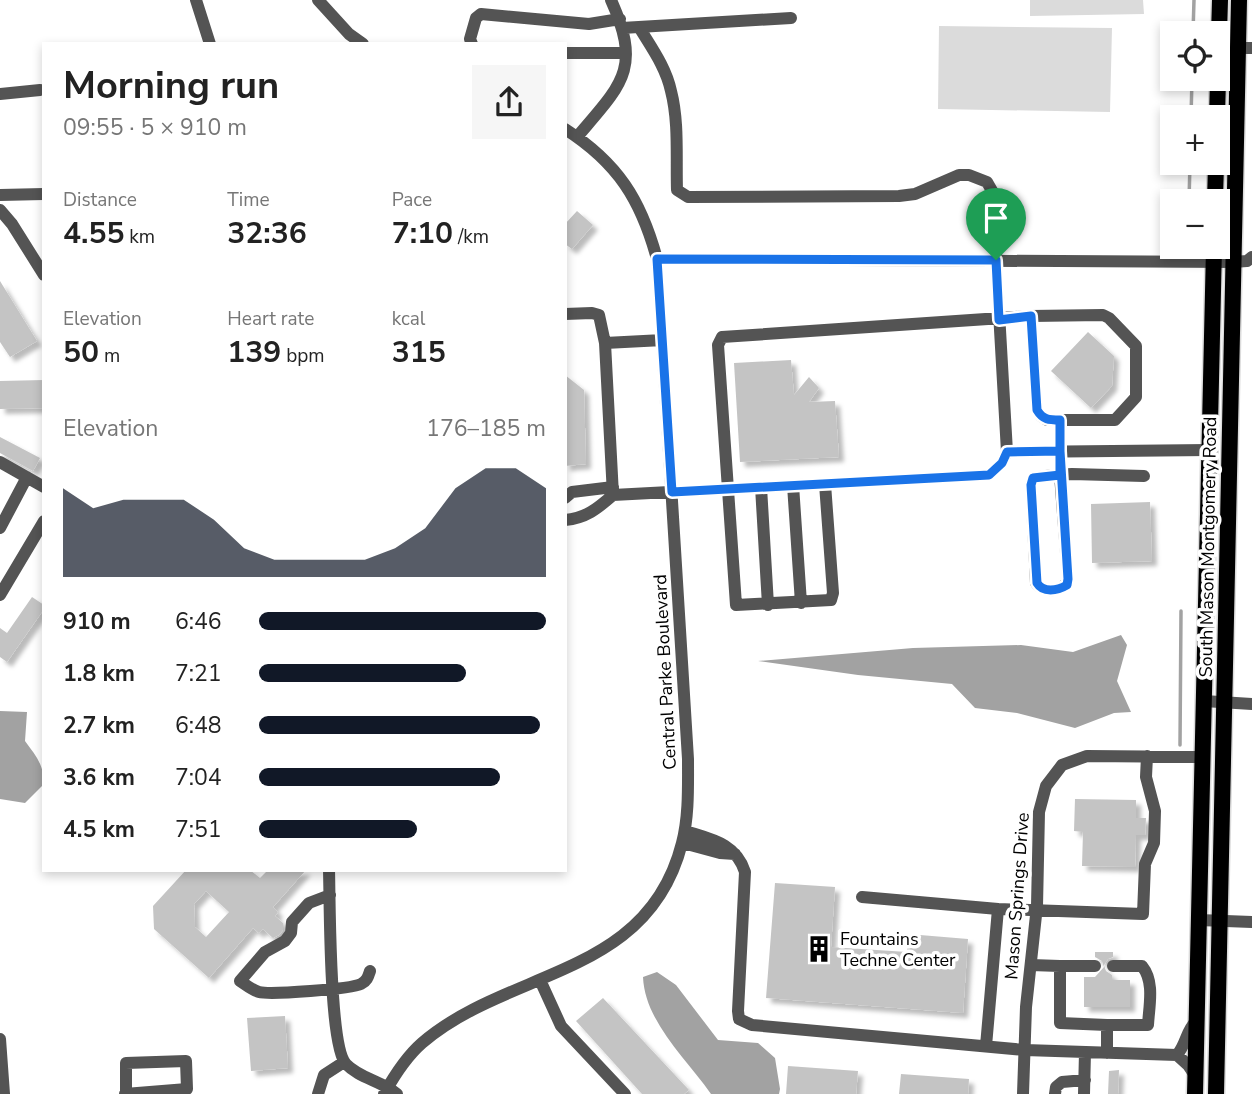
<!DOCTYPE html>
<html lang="en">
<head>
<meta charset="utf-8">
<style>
	body { margin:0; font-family:"Nunito Sans",sans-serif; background:#f6f6f6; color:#222; height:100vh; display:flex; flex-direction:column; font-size:26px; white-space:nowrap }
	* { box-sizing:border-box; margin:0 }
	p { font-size:23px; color:#767676 }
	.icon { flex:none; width:38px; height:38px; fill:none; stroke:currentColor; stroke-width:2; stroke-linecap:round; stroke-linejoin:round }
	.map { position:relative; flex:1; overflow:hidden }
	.details { position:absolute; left:42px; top:42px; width:525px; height:830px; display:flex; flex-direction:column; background:#fff; border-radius:0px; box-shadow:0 4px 10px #0003 }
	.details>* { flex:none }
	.tools { position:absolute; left:1160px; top:21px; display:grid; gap:14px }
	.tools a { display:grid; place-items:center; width:70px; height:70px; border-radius:0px; background:#fff; box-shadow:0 4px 10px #0003; font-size:35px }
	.pin { position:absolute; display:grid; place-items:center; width:60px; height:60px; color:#fff; margin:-72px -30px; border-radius:50% 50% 50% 0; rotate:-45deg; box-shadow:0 0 7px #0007 }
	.pin .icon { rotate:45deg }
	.round { display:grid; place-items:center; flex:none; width:74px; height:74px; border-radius:0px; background:#f6f6f6 }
	.headline { display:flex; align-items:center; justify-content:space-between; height:119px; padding:0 21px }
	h1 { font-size:38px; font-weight:700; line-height:52px }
	.metrics { display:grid; grid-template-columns:repeat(3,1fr); gap:10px; height:119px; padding:7px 21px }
	.metrics div { display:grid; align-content:center }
	.metrics b { font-size:30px; font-weight:700 }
	.metrics small { font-size:19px; font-weight:400 }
	.metrics p { font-size:19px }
	.chart { height:196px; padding:14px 21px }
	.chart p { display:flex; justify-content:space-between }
	.chart svg { width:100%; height:126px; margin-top:7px; fill:#111827; opacity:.7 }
	ul { padding:0 21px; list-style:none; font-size:23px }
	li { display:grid; grid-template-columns:112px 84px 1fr; align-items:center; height:52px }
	li i { height:18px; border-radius:9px; background:#111827 }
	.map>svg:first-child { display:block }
	.green { fill:#dbdbdb }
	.water { fill:#a2a2a2 }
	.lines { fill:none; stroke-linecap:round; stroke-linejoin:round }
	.stream { stroke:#a2a2a2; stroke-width:3.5 }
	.building { fill:#c4c4c4; fill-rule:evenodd; filter:url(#shadow) }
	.major-casing { stroke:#dbdbdb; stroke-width:19 }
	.minor { stroke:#545454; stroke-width:12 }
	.major { stroke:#000; stroke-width:16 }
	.route-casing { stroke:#fff; stroke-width:14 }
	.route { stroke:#1a73e8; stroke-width:9 }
	.labels { text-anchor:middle; stroke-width:7; stroke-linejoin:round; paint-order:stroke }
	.street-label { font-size:18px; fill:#000; stroke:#fff }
	.poi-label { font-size:18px; fill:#000; stroke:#fff; text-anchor:start }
</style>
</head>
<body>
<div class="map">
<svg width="1252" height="1094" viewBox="0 0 1252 1094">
	<defs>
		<filter id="shadow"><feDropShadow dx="5" dy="5" stdDeviation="2" flood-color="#0004"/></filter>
	</defs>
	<rect width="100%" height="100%" fill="#fff"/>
	<path class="green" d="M1030,0H1143L1144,14L1030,16Z
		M939,26L1112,28L1110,112L938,109Z"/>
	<path class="water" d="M1121,635L1127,645L1117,681L1131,712L1114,713L1075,728L1017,713L975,708L952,684L858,675L758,661L913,648L1021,645L1073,652Z
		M0,711L27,712L25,741C36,756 44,765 44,784L25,803L0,799Z
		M657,972L676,985L718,1040L758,1043L775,1058L780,1089L779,1094H711C686,1058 645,1022 643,977Z"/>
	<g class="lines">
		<path class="stream" d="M1193,33L1194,0
			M1191,117L1192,79
			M1189,201L1190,163
			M1180,745L1181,611"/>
	</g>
	<path class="building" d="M577,211L593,225L572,249L565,244V224Z
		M0,281L37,341L10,357L0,342Z
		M1088,332L1114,356L1112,386L1091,408L1051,371Z
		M791,360L794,395L809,377L819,388L809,402L835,401L839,457L740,462L734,363Z
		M565,375L584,390L586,464L565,466Z
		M44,380V408L0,409V381Z
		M0,437L40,458L33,471L0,453Z
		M1150,502L1152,561L1092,563L1091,504Z
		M32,597L44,605V609L7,662L0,657V628L7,633Z
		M1075,799L1136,800V818H1146L1145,835H1136L1135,867L1082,866L1083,832L1074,831Z
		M186,870H250L260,878L268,870H306L273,907L278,912L275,916L283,923V930L279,935L273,938L263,929L259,933L253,928L209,978L154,929L153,906ZM206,891L229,912L206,937L195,927L194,904Z
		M775,883L835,887L831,947L907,952L908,934L968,939L963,1013L766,998Z
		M1095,952H1113V957L1108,959L1104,965L1106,971L1112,975V980H1130V1007H1084V977H1095L1104,967L1102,961L1095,957Z
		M603,998L689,1090L684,1094H642L576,1021Z
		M285,1016L288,1068L251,1071L247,1018Z
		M788,1066L858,1071L856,1094H786Z
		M1119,1070L1118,1094H1108L1109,1071Z
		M901,1074L969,1079L968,1094H899Z"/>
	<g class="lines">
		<defs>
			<path id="major" d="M1218,68L1220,0
				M1217,117L1218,79
				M1215,201L1216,163
				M1195,1094L1214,247
				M1216,1094L1239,0"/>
		</defs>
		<use href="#major" class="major-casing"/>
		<path class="minor" d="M196,0L210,44
			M318,0L349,34L363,44
			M639,27C651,47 666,67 671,91C679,122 676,157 677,190L688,197L899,196L915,194L959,175H969L987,182L995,196L997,207L996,260L1007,452L1002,463L989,475L613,495L605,343L663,340
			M622,28L791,18
			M472,44L470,39L476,18L481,14L589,24L620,19
			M1238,48H1252
			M565,53H626
			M0,94L40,90
			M577,137C622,84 642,69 611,0
			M0,195L44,194
			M0,210L12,224L44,275
			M657,259L1233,262L1247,261L1252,257
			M565,314L592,313L599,315L605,343
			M1061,420L1060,475L1068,579C1064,592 1044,594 1036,583L1031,484L1033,479C1045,474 1059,475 1072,474L1144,476
			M1007,452L1209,450
			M0,462L44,487
			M825,484L833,593L831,600L736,605L718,345L722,337L1031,316L1103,315L1109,318L1136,346V397L1115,420H1047L1041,416L1037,409L1031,316
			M793,485L801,603
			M761,487L768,605
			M565,498L572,492L613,487
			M565,520C586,518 597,509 613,495
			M0,528L27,477
			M0,595L44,521
			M1204,701L1252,704
			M685,831C710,839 736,843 745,872L738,1011L739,1019L752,1025L1025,1050L1177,1055L1188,1065L1196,1077
			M683,843L720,853L735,854
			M329,870C330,902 329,1046 346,1064C359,1078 382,1081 397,1094
			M330,895L309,903L292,922L291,933L285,941L265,952L240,981C246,985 252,990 259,992C270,995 351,989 361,984C367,981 368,977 370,971
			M862,897L998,909
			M1199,920L1252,922
			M1031,965L1060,966V1023L1107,1025V1053
			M1060,966H1095
			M540,980L561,1026L625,1094
			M1107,1025H1148C1149,1006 1155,982 1142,966H1113
			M0,1039L4,1094
			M986,1046L998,909L1143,914L1145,864L1154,843L1155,811L1146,777L1147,756
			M1177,1055C1187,1043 1185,1032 1197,1020
			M125,1094L187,1089L186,1061L126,1063V1093
			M318,1094L324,1075L344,1062
			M384,1094C394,1076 406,1057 422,1043C509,968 648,978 682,843C689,816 688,787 688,759L657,259C641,200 618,163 565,129
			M1023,1094L1026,1007L1037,906L1039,812L1046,786L1062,765L1087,756L1203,757
			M1055,1094L1056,1087L1062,1082L1085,1080
			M1084,1094L1085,1052"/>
		<use href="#major" class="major"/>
	</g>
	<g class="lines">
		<defs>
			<path id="route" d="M996,260L657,259L672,492L989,475L1002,463L1007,452L1060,451L1068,579L1067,585C1057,591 1043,593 1037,583L1031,485L1033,478L1060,475V420C1049,420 1043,420 1037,410L1031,316L999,320L996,260"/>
		</defs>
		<use href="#route" class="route-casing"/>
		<use href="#route" class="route"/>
	</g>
	<defs>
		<symbol id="building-bare" viewBox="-9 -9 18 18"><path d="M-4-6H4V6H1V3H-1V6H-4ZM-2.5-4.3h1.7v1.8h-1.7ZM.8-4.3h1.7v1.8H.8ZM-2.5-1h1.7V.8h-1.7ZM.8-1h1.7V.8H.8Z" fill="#000" stroke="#fff" stroke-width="2.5" paint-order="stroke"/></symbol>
	</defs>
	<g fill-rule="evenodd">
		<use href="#building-bare" x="800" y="930" width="38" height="38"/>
	</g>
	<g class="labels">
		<g class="street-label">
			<text transform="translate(1208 547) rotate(-89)" y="6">South Mason Montgomery Road</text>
			<text transform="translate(665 672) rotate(-93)" y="6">Central Parke Boulevard</text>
			<text transform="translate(1017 896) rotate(-86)" y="6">Mason Springs Drive</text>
		</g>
		<g class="poi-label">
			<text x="840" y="945">Fountains<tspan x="840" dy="21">Techne Center</tspan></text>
		</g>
	</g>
</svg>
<div class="tools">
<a><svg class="icon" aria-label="locate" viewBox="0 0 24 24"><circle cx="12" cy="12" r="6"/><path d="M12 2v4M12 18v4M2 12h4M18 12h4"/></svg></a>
<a>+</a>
<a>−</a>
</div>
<div class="pin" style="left:996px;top:260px;background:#1e9e55"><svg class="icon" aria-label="arrive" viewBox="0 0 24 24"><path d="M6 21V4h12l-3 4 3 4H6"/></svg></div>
<section class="details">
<div class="headline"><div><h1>Morning run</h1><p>09:55 · 5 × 910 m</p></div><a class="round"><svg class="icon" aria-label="share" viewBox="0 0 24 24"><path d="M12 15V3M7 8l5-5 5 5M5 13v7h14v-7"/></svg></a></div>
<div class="metrics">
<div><p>Distance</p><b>4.55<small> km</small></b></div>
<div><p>Time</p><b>32:36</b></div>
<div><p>Pace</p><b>7:10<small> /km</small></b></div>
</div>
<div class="metrics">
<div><p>Elevation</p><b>50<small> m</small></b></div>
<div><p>Heart rate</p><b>139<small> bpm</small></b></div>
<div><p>kcal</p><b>315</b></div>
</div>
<div class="chart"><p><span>Elevation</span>176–185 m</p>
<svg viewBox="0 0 160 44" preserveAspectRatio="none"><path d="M0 44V13L10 20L20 17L30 17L40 17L50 24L60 34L70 38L80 38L90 38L100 38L110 34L120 27L130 13L140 6L150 6L160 13V44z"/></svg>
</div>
<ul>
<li><b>910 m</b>6:46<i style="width:100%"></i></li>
<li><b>1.8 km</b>7:21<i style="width:72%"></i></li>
<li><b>2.7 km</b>6:48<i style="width:98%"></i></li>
<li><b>3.6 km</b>7:04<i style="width:84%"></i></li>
<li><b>4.5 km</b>7:51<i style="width:55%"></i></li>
</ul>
</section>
</div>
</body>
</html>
